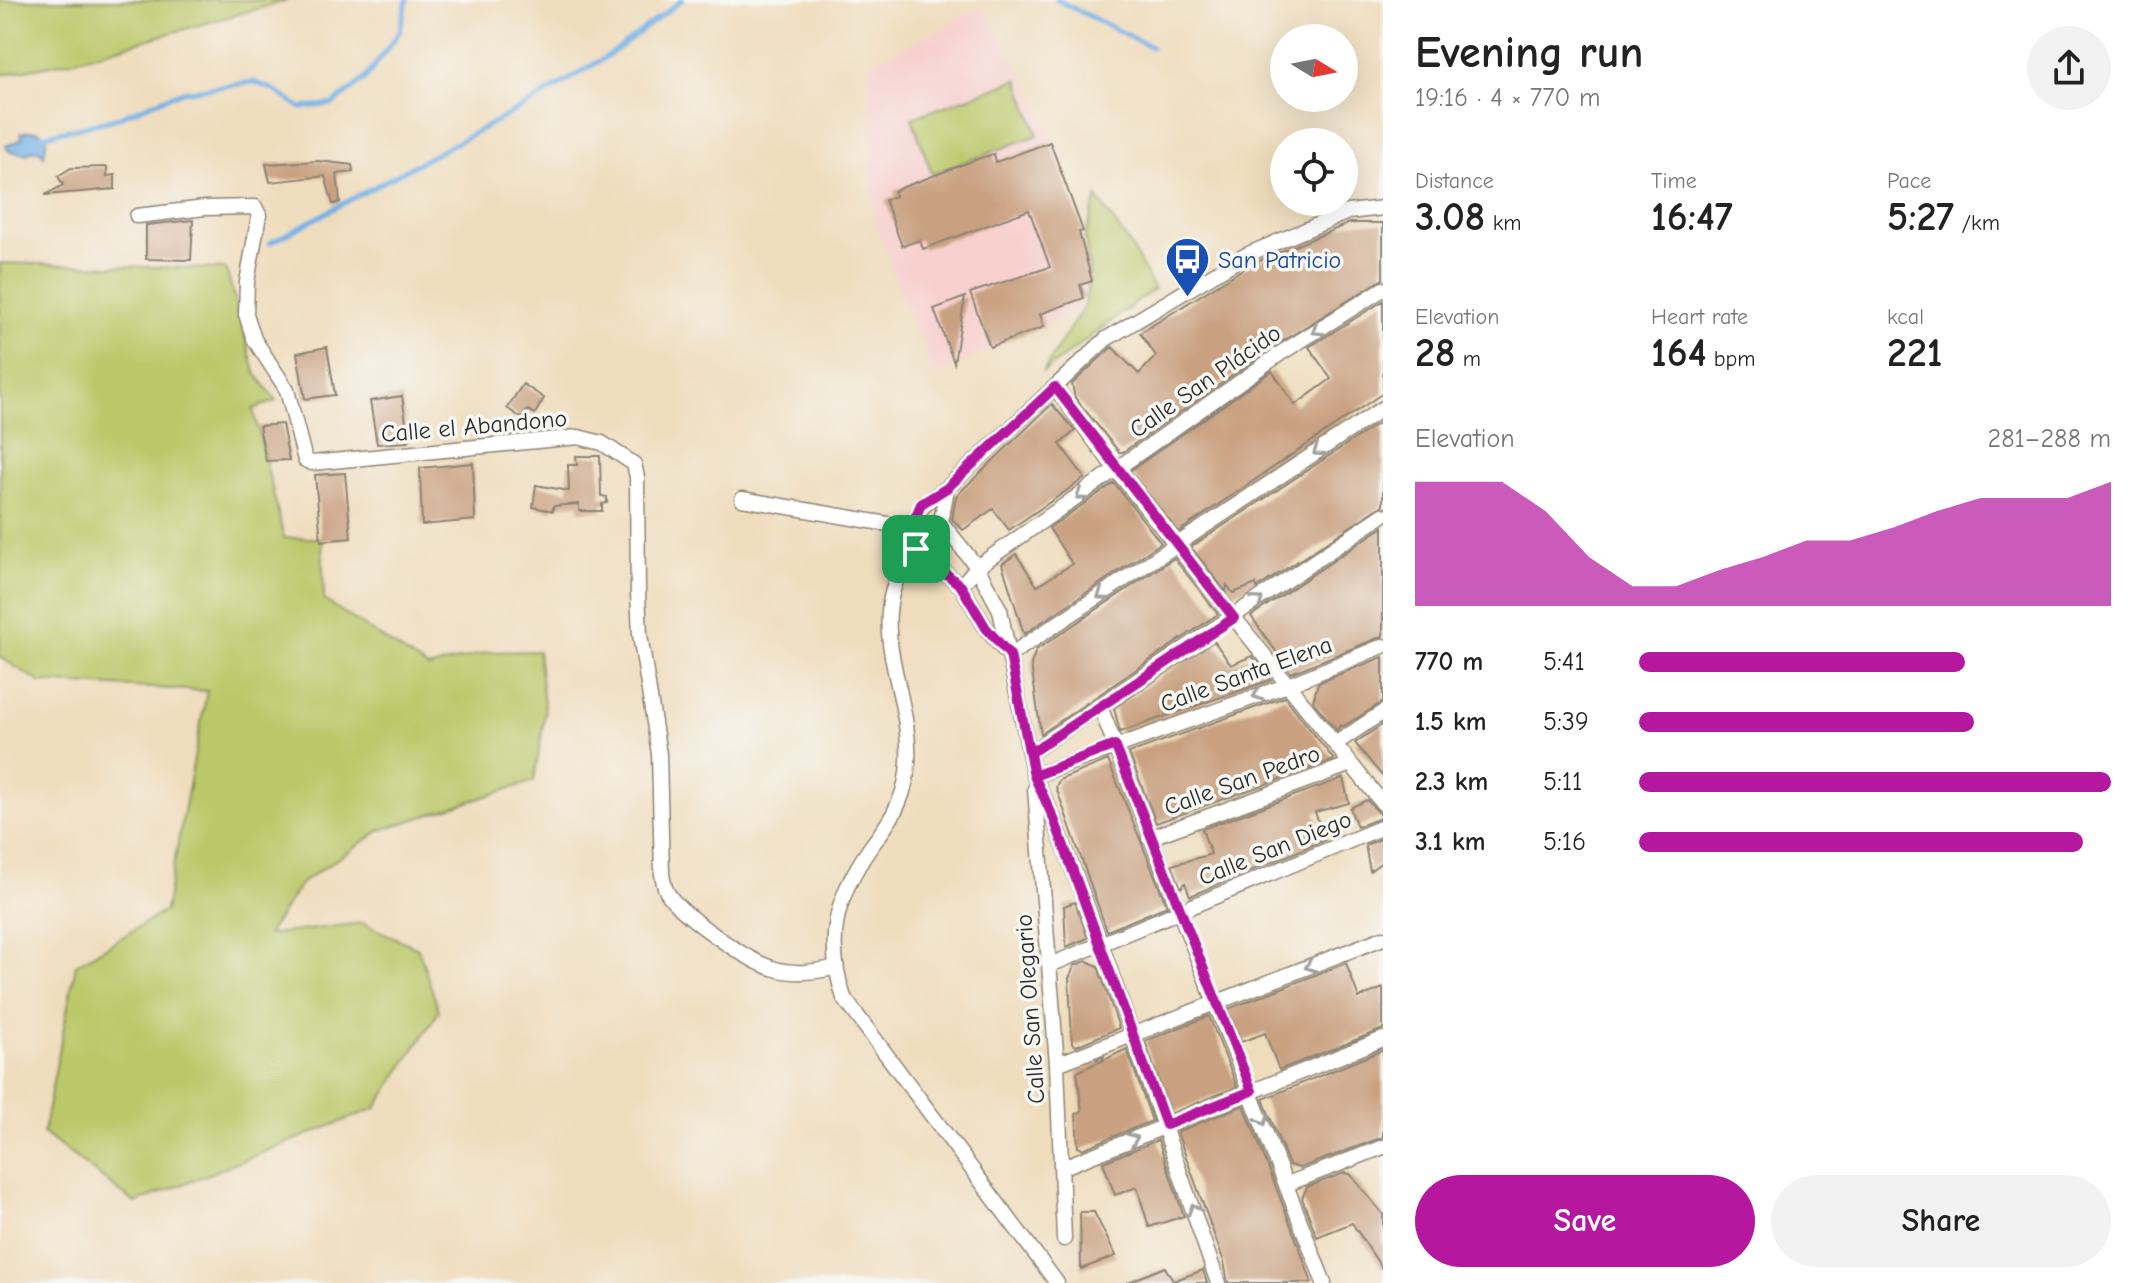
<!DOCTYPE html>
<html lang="en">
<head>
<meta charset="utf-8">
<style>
	body { margin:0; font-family:"Comic Neue",sans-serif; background:#f2f2f2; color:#222; height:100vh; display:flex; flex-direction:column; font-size:30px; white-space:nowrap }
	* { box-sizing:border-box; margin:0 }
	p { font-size:26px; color:#767676 }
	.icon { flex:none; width:44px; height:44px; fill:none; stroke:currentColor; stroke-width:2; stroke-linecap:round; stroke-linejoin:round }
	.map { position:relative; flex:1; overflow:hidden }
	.sheet { display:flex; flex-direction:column; background:#fff; width:760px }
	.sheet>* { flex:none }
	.needle { width:52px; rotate:100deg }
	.buttons { position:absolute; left:1270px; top:24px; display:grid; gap:16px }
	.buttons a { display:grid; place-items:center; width:88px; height:88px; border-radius:50%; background:#fff; box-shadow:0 8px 32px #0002; font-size:40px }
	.pin { position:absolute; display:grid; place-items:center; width:68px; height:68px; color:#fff; margin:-34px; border-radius:16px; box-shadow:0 4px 12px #0006 }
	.round { display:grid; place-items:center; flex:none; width:84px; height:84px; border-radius:42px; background:#f2f2f2 }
	.overview { display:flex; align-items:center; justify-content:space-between; height:136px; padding:0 32px }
	h1 { font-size:44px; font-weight:700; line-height:60px }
	.figures { display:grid; grid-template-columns:repeat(3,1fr); gap:12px; height:136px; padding:8px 32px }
	.figures div { display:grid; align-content:center }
	.figures b { font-size:40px; font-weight:700 }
	.figures small { font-size:22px; font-weight:400 }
	.figures p { font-size:22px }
	.chart { height:224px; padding:16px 32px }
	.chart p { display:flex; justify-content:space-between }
	.chart svg { width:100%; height:144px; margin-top:8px; fill:#b5179e; opacity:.7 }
	.button { display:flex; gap:16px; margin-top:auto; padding:16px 32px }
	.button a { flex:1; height:92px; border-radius:48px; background:#b5179e; color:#fff; font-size:32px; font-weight:700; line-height:92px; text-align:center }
	.button a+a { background:#f2f2f2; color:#222 }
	ul { padding:0 32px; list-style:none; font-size:26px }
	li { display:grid; grid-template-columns:128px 96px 1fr; align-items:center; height:60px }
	li i { height:20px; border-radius:10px; background:#b5179e }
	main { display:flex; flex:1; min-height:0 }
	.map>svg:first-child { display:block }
	.built { fill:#f7d0ce }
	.green { fill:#bbc869; stroke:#737a4a; stroke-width:2 }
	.water { fill:#74b0e6; stroke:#506e88; stroke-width:2 }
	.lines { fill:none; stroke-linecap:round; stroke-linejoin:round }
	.stream { stroke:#74b0e6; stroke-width:5 }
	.building { fill:#c9a080 }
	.street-casing { stroke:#8d8474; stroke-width:17 }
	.street { stroke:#fff; stroke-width:14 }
	.oneway { stroke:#a0a0a0 }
	.route-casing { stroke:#fff; stroke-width:16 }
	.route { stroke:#b5179e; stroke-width:10 }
	.labels { text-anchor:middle; stroke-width:7; stroke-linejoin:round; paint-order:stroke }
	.transit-label { font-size:24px; fill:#164399; stroke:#f6f6f2; text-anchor:start }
	.street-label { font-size:24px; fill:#2b2b2b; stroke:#f6f6f2 }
</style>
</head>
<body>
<main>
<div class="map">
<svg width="1383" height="1283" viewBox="0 0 1383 1283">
	<rect width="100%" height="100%" fill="#f6f6f2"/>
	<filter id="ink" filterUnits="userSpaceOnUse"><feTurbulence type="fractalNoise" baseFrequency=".0125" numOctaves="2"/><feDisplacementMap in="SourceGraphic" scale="16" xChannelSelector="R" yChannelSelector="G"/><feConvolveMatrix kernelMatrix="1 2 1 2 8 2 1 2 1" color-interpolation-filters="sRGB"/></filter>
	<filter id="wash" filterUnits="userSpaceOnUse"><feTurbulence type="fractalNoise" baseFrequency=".006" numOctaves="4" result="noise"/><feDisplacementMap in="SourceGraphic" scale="32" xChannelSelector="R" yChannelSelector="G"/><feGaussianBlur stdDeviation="1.8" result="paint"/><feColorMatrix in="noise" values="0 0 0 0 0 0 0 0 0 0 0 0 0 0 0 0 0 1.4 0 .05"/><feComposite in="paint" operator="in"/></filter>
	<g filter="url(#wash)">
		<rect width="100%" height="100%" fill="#efdcbc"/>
		<path class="built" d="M982,7L1023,76L1059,150L1090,274L1084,306L930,377L925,347L908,314L873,217L868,65Z"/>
		<path class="green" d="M0,0H289L71,61L0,75Z
			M1018,79L1038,135L932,174L912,118Z
			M1097,197L1132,248L1154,289L1042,373L1084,306L1090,274L1085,237Z
			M0,263L226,269L255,372L276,401L253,409L284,538H322L324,600L428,668L489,652L538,651L545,713L534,781L381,830L301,883L267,935L362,923L418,948L439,1011L376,1108L135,1203L43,1133L76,965L165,911L207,691L40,682L0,657Z"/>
		<path class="water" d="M29,131H38L47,138L44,156L39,150L30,151L28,154L9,151L6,146L22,139L21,133Z"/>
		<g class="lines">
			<path class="stream" d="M1057,0L1151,47
				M37,137L112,120L180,92L254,82L274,90L301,108L333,104L365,79L400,31L407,0
				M270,243L532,102L611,54L682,0"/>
		</g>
		<g id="blocks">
			<path class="building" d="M1050,142L1083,231L1079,232L1092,281L1080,285L1084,298L1040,314L1044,327L990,347L970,293L1050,267L1029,210L923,249L920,240L902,246L885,200L895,196L894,191L901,188L983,157L994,154L996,162Z
				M319,161L352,165L353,172L337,174L340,202L333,204L325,176L270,182L266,164Z
				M107,167V176L115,175V189L45,195L63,185L58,176L71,168Z
				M193,220L191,260L146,259V225Z
				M1350,223H1383V279L1276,345L1123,452H1119L1075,398L1072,384L1112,347L1139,374L1156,356L1140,333L1251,264Z
				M965,297L954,363L934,309Z
				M1383,301V393L1178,532L1130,471L1272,371L1295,405L1331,379L1309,347Z
				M327,347L335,395L305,399L297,353Z
				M523,384L544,398L535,414L528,410L521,418L507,408Z
				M402,396L409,442L377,444L370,401Z
				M1052,404L1075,431L1060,444L1085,478L1009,530L993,509L963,530L952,519L956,496Z
				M1383,420V505L1257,588L1256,584L1233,593L1227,585L1226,592L1191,547Z
				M282,424L289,460L266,461L259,426Z
				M576,456H600L601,496L607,497V503L602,504V511H579V504L553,506V511L533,507L536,485L569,491L568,465H577Z
				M473,463L475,520L422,525L420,468Z
				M345,473L351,538L321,541L315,475Z
				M1114,483L1161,543L1024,634L1002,564L1016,554L1037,586L1072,564L1049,528Z
				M1383,527V636L1291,673L1251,616Z
				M1174,558L1218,614L1041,734L1031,664L1036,650Z
				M1214,641L1231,665L1252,656L1271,680L1120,732L1114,708Z
				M1383,657V702L1342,727L1340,725L1337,731L1313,701L1318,683Z
				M1285,697L1334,760L1156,823L1129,753Z
				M1383,724V777L1355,743Z
				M1108,760L1167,906L1107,931L1056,787L1059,780Z
				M1343,778L1349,803L1315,812L1325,840L1190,896L1185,883L1181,888L1172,865L1211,854L1202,829Z
				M1367,800L1383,817L1357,827L1350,808Z
				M1383,838V861L1370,871L1365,845Z
				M1075,902L1088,938L1066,947L1064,906Z
				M1087,961L1098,966L1119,1028L1076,1046L1072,1043L1069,978L1075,965Z
				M1346,963L1359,998L1383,988V1029L1279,1070L1265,1033L1241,1042L1228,1009Z
				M1209,1016L1237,1087L1170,1114L1145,1041Z
				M1127,1049L1152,1121L1082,1149L1078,1147L1076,1114L1082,1111L1077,1072L1101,1061L1097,1059L1104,1056L1102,1061Z
				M1383,1050V1137L1300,1168L1289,1165L1263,1099Z
				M1244,1105L1298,1244L1312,1283H1228L1224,1262L1177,1132Z
				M1158,1140L1184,1216L1149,1227L1137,1187L1115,1195L1103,1162Z
				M1344,1173L1350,1174L1383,1214V1270L1352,1223L1317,1237L1302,1198L1307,1187Z
				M1080,1212H1094L1116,1256L1081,1269Z
				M1165,1267L1173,1281L1203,1270L1207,1283H1126Z"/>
		</g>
	</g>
	<g filter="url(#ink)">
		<use href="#blocks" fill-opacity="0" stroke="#8d8474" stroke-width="2"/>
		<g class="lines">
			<defs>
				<path id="street" d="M137,216L205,208L255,207L259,215L247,282L246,314L254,339L287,390L305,460L312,463L578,437L602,443L634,464L637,477L638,593L640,635L659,754L662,874C663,879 664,887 667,892C679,914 748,961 772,968C794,975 813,972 834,968
					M1055,387L1117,471L1383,804
					M947,488L941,522L977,567L1000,610L1034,776L1054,819L1101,944L1218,1283
					M742,499L911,528
					M916,549C854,619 918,695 907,773C903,804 888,824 870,848C835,898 825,940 844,998L1057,1283
					M961,586L977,567L1281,353L1383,289
					M1006,652L986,628L961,586L916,549C909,515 919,506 947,488L1106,339L1246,255L1348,212L1383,208
					M1010,655L1383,408
					M1101,709L1324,1283
					M1335,744L1383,712
					M1030,753L1383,515
					M1034,776L1288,685L1383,646
					M1035,789L1057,1064L1064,1239
					M1149,838L1351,764
					M1050,965L1383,827
					M1057,1064L1383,938
					M1061,1168L1383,1039
					M1287,1184L1383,1147"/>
			</defs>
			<use href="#street" class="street-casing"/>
			<use href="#street" class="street"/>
		</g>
		<defs><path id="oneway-chevron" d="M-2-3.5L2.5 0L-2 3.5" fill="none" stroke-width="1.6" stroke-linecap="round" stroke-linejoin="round" transform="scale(2)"/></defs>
		<g class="oneway">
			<use href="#oneway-chevron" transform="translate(1317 330) rotate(148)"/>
			<use href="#oneway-chevron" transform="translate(1318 451) rotate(146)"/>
			<use href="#oneway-chevron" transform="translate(1081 495) rotate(146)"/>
			<use href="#oneway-chevron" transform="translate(1102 595) rotate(147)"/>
			<use href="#oneway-chevron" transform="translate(1258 601) rotate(-35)"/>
			<use href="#oneway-chevron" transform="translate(1258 695) rotate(161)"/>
			<use href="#oneway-chevron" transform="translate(1310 966) rotate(159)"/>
			<use href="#oneway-chevron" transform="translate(1263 1120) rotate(70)"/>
			<use href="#oneway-chevron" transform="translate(1133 1139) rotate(-22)"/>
			<use href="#oneway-chevron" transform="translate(1194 1209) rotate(-108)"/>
		</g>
	</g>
	<g class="lines" filter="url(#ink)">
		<defs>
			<path id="route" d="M916,549L961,586L986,628L1010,655L1034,776L1115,745L1252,1091L1166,1125L1054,819L1034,776L1030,753L1234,618L1055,387L947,488L921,504L911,528L916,549"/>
		</defs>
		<use href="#route" class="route-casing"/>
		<use href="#route" class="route"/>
	</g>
	<defs>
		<symbol id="bus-pin" viewBox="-11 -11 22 30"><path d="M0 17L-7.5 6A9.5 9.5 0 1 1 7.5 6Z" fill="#1a4fb4" stroke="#f6f6f2"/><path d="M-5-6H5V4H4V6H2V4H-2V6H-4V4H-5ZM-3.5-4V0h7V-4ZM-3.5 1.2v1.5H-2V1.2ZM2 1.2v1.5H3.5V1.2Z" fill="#fff"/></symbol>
	</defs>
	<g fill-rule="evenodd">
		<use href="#bus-pin" x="1162" y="234" width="51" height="69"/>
	</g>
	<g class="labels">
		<g class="transit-label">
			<text x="1218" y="268">San Patricio</text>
		</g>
		<g class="street-label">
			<text transform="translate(1205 381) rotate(-35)" y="8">Calle San Plácido</text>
			<text transform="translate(474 426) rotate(-5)" y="8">Calle el Abandono</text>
			<text transform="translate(1246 674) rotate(-20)" y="8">Calle Santa Elena</text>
			<text transform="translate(1242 780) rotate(-20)" y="8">Calle San Pedro</text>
			<text transform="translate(1275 848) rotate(-22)" y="8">Calle San Diego</text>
			<text transform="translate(1030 1009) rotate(-94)" y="8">Calle San Olegario</text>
		</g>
	</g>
</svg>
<div class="buttons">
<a><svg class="needle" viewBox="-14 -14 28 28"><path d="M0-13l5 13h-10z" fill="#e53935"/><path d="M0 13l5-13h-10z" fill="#767676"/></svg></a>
<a><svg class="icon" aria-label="locate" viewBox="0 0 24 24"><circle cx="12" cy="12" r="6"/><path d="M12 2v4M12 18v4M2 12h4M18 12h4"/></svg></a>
</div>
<div class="pin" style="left:916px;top:549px;background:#1e9e55"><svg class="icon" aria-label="arrive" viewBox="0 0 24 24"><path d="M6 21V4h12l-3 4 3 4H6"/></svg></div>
</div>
<section class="sheet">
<div class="overview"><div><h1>Evening run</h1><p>19:16 · 4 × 770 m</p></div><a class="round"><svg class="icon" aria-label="share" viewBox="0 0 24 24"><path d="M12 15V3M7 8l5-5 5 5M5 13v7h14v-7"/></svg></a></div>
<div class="figures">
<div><p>Distance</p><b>3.08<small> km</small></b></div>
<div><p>Time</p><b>16:47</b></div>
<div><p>Pace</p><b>5:27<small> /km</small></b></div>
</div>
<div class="figures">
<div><p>Elevation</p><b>28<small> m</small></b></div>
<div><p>Heart rate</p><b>164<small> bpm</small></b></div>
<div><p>kcal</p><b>221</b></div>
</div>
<div class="chart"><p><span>Elevation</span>281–288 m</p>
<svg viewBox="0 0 160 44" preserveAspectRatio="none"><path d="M0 44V6L10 6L20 6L30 15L40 29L50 38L60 38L70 33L80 29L90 24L100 24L110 20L120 15L130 11L140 11L150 11L160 6V44z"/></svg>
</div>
<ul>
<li><b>770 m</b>5:41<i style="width:69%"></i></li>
<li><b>1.5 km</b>5:39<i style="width:71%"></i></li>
<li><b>2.3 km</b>5:11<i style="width:100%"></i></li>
<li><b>3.1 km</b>5:16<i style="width:94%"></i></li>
</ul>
<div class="button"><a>Save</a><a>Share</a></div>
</section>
</main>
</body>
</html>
